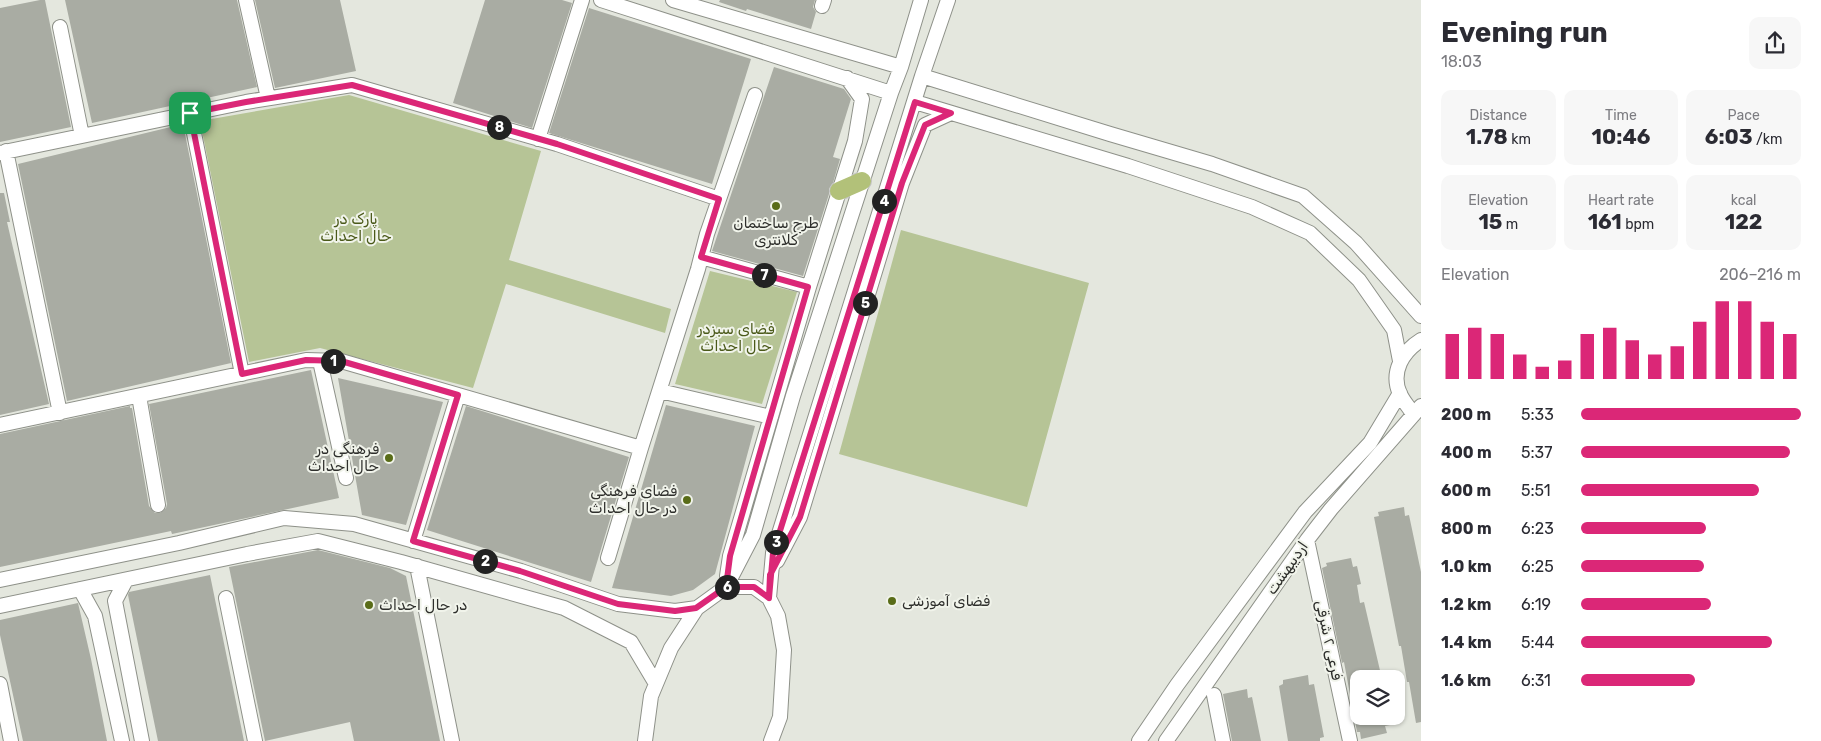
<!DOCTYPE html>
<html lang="en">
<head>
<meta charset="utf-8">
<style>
	body { margin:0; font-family:Rubik,"Noto Naskh Arabic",sans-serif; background:#f7f7f7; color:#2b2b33; height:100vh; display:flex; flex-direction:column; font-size:19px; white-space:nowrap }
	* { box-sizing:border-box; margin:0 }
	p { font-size:16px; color:#7c7c81 }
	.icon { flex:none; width:28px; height:28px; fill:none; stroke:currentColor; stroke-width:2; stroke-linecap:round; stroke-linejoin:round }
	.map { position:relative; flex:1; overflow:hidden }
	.panel { display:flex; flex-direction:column; background:#fff; width:400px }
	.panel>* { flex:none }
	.tools { position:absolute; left:1350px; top:670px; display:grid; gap:10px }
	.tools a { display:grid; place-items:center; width:55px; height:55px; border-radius:10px; background:#fff; box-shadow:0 1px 4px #0004; font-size:25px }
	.pin { position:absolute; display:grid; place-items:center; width:42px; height:42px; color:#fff; margin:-21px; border-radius:10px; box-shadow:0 2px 8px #0006 }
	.km { position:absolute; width:25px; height:25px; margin:-12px; border-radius:50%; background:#222; color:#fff; font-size:14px; line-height:25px; text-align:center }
	.round { display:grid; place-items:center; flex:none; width:52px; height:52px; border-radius:10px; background:#f7f7f7 }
	.summary { display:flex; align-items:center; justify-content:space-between; height:85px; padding:0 20px }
	h1 { font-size:28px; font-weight:700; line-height:38px }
	.stats { display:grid; grid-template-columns:repeat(3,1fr); gap:8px; height:85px; padding:5px 20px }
	.stats div { display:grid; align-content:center; border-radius:10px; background:#f7f7f7; text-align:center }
	.stats b { font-size:21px; font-weight:700 }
	.stats small { font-size:14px; font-weight:400 }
	.stats p { font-size:14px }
	.chart { height:140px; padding:10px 20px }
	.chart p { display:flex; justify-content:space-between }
	.chart svg { width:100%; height:90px; margin-top:5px; stroke:#db2777; stroke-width:6 }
	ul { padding:0 20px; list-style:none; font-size:16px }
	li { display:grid; grid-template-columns:80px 60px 1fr; align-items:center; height:38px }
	li i { height:12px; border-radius:6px; background:#db2777 }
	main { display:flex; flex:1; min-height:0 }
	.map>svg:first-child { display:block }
	.green { fill:#b6c496 }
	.building { fill:#a9aca3 }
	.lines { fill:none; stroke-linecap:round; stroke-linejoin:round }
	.minor-casing { stroke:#8e9189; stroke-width:16 }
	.major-casing { stroke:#c4c5c4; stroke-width:20 }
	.minor { stroke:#fff; stroke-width:14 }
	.major { stroke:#b2c179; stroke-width:18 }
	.route-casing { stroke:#fff; stroke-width:10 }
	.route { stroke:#db2777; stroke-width:6 }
	.poi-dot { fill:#596c18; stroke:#f1f4eb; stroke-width:2 }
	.labels { text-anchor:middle; stroke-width:4; stroke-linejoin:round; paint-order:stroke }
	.park-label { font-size:15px; fill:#4a5919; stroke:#f1f4eb }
	.poi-label { font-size:15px; fill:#2e2f2c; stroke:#f1f4eb; text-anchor:end }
	.street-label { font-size:15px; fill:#2e2f2c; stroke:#f1f4eb }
</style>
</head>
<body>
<main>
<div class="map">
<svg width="1421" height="741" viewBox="0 0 1421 741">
	<rect width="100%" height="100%" fill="#e4e7de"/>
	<path class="green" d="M349,95L541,151L509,260L671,309L665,333L506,284L473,388L320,348L249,362L200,121Z
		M901,230L1089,283L1027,507L839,454Z
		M710,271L797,292L762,404L675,384Z"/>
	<path class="building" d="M40,0H45L71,127L0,142V8Z
		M65,0H237L257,87L92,123Z
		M255,0H340L356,71L275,88Z
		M485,0H562L572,3L532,128L453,103Z
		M720,0H815L813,7L816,12L811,29L747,9L746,11L719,2Z
		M589,8L751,59L712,184L549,133Z
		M774,67L844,89L851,99L833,157L840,159L833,183L829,189V194L803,276L712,251Z
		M183,124L231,363L67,401L18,164Z
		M0,193H4L10,222H7L49,404L0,415Z
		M311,370L339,498L172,534L171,531L0,567V434L130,406V408H132L149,506L155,513H160L166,508L167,504L149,404Z
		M338,378L443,402L406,525L362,515Z
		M666,405L755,426L715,574L693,590L671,596L612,588Z
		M466,406L629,457L591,582L427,530Z
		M1404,507L1405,516L1409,515L1421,572V722L1416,723L1409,682H1407L1401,646H1399L1374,517L1379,516L1378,512Z
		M318,550L390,568L406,576L440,741H354L350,722L265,741L229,567Z
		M1351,558L1353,567L1357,566L1361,584L1357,585L1360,603L1364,602L1382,679H1359V716H1388L1390,725L1385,726L1387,733L1361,739L1360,732H1357L1344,662L1342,663L1322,568L1327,566L1326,563Z
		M210,575L244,741H158L128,595L129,592Z
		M78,603L91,659L107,741H23L0,635V620Z
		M1308,675L1309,685L1314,684L1324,737L1320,738V741H1288L1279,686L1283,684V680Z
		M1247,689L1248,698L1252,697L1261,741H1232L1223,694Z"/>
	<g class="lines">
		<defs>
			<path id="minor" d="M246,0L268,98
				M601,0L891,93
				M673,0L901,67
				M822,6L824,0
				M60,27L82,136
				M922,76L1110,134L1212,164L1303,196L1356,243L1421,316
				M915,102L1128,166L1252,207L1310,233L1359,280L1394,330L1400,361
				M190,113L242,374
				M538,139L582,0
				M6,151L60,413
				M0,153L246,102L352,85L557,144L719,199
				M701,257L809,287
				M320,361L346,478
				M660,391L771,417
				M139,396L158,505
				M1413,414C1409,407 1403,401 1400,394C1390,372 1403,351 1421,340
				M0,425L306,360L341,361L641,448
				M1307,540L1350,741
				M413,541L458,395
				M608,558L641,448L698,269L707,234L755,95
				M777,561L800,517L902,183L925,125L951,113
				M417,566L452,741
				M727,576L730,556L809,287L855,141L862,99L847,78
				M0,580L179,543L284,518L354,524L521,571L618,604L675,611L697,608
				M126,580L115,601L142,741
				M726,587L753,535L793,396L891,93L901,67L921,0
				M80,589L95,616L122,741
				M226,598L255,741
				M769,598L773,553L922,76L948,0
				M0,606L247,554L318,541L401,562L564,608L631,642L656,684
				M0,684L11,741
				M1214,695L1223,741
				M645,741L651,696L671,648L697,608L726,587H754L769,598L778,616L784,650L780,717L771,741
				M1139,741L1177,685L1305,512L1370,443L1400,393
				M1166,741L1307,540L1331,509L1421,406"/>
			<path id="major" d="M839,191L862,181"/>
		</defs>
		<use href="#minor" class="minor-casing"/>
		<use href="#major" class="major-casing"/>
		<use href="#minor" class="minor"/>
		<use href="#major" class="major"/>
	</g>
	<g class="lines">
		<defs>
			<path id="route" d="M190,113L242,374L306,360L341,361L458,395L413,541L520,571L618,604L675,611L696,608L726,587H754L769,598L773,553L915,102L951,113L925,125L902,183L800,517L770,575L769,598L754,587H726L730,556L808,287L701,257L719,199L557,144L352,85L246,102L190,113"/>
		</defs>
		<use href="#route" class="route-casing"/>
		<use href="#route" class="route"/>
	</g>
	<g class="poi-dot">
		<circle cx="776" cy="206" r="5"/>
		<circle cx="389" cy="458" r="5"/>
		<circle cx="687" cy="500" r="5"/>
		<circle cx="892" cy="601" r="5"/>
		<circle cx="369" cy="605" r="5"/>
	</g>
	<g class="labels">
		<g class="park-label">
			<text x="356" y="224">پارک در<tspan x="356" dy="17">حال احداث</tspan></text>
			<text x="736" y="334">فضای سبزدر<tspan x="736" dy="17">حال احداث</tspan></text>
		</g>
		<g class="poi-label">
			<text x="776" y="228" text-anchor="middle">طرح ساختمان<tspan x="776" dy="17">کلانتری</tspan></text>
			<text x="379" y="454">فرهنگی در<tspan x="379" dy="17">حال احداث</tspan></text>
			<text x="677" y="496">فضای فرهنگی<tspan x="677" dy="17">در حال احداث</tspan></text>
			<text x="902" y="606" text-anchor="start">فضای آموزشی</text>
			<text x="379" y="610" text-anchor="start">در حال احداث</text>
		</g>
		<g class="street-label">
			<text transform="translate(1287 568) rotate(-55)" y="5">اردیبهشت</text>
			<text transform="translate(1329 640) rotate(78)" y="5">فرعی ۲ شرقی</text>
		</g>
	</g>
</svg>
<div class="tools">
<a><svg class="icon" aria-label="layers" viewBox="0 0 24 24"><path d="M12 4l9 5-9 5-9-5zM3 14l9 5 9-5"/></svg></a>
</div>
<div class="pin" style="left:190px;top:113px;background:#1e9e55"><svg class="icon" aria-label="arrive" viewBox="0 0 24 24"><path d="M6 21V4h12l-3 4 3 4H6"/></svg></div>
<b class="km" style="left:333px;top:361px">1</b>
<b class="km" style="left:485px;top:561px">2</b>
<b class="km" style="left:776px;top:542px">3</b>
<b class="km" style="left:884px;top:201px">4</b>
<b class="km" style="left:865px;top:303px">5</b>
<b class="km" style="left:727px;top:587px">6</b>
<b class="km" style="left:764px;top:275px">7</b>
<b class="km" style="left:499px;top:127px">8</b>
</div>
<section class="panel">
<div class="summary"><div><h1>Evening run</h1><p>18:03</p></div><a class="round"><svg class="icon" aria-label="share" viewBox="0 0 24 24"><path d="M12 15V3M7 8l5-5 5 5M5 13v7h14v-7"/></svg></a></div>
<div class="stats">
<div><p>Distance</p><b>1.78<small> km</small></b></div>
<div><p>Time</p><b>10:46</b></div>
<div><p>Pace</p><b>6:03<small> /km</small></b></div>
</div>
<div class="stats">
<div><p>Elevation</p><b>15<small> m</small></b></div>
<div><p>Heart rate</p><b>161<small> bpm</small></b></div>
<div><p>kcal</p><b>122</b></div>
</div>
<div class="chart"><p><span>Elevation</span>206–216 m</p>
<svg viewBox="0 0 160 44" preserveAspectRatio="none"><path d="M5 44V22M15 44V19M25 44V22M35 44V32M45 44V38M55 44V35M65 44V22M75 44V19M85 44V25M95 44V32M105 44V28M115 44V16M125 44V6M135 44V6M145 44V16M155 44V22"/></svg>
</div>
<ul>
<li><b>200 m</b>5:33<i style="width:100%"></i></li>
<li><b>400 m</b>5:37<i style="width:95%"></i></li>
<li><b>600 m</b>5:51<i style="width:81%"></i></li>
<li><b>800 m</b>6:23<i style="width:57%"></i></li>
<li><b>1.0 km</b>6:25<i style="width:56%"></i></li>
<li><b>1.2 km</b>6:19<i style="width:59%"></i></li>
<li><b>1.4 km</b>5:44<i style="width:87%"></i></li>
<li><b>1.6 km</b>6:31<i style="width:52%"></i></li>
</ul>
</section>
</main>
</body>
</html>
